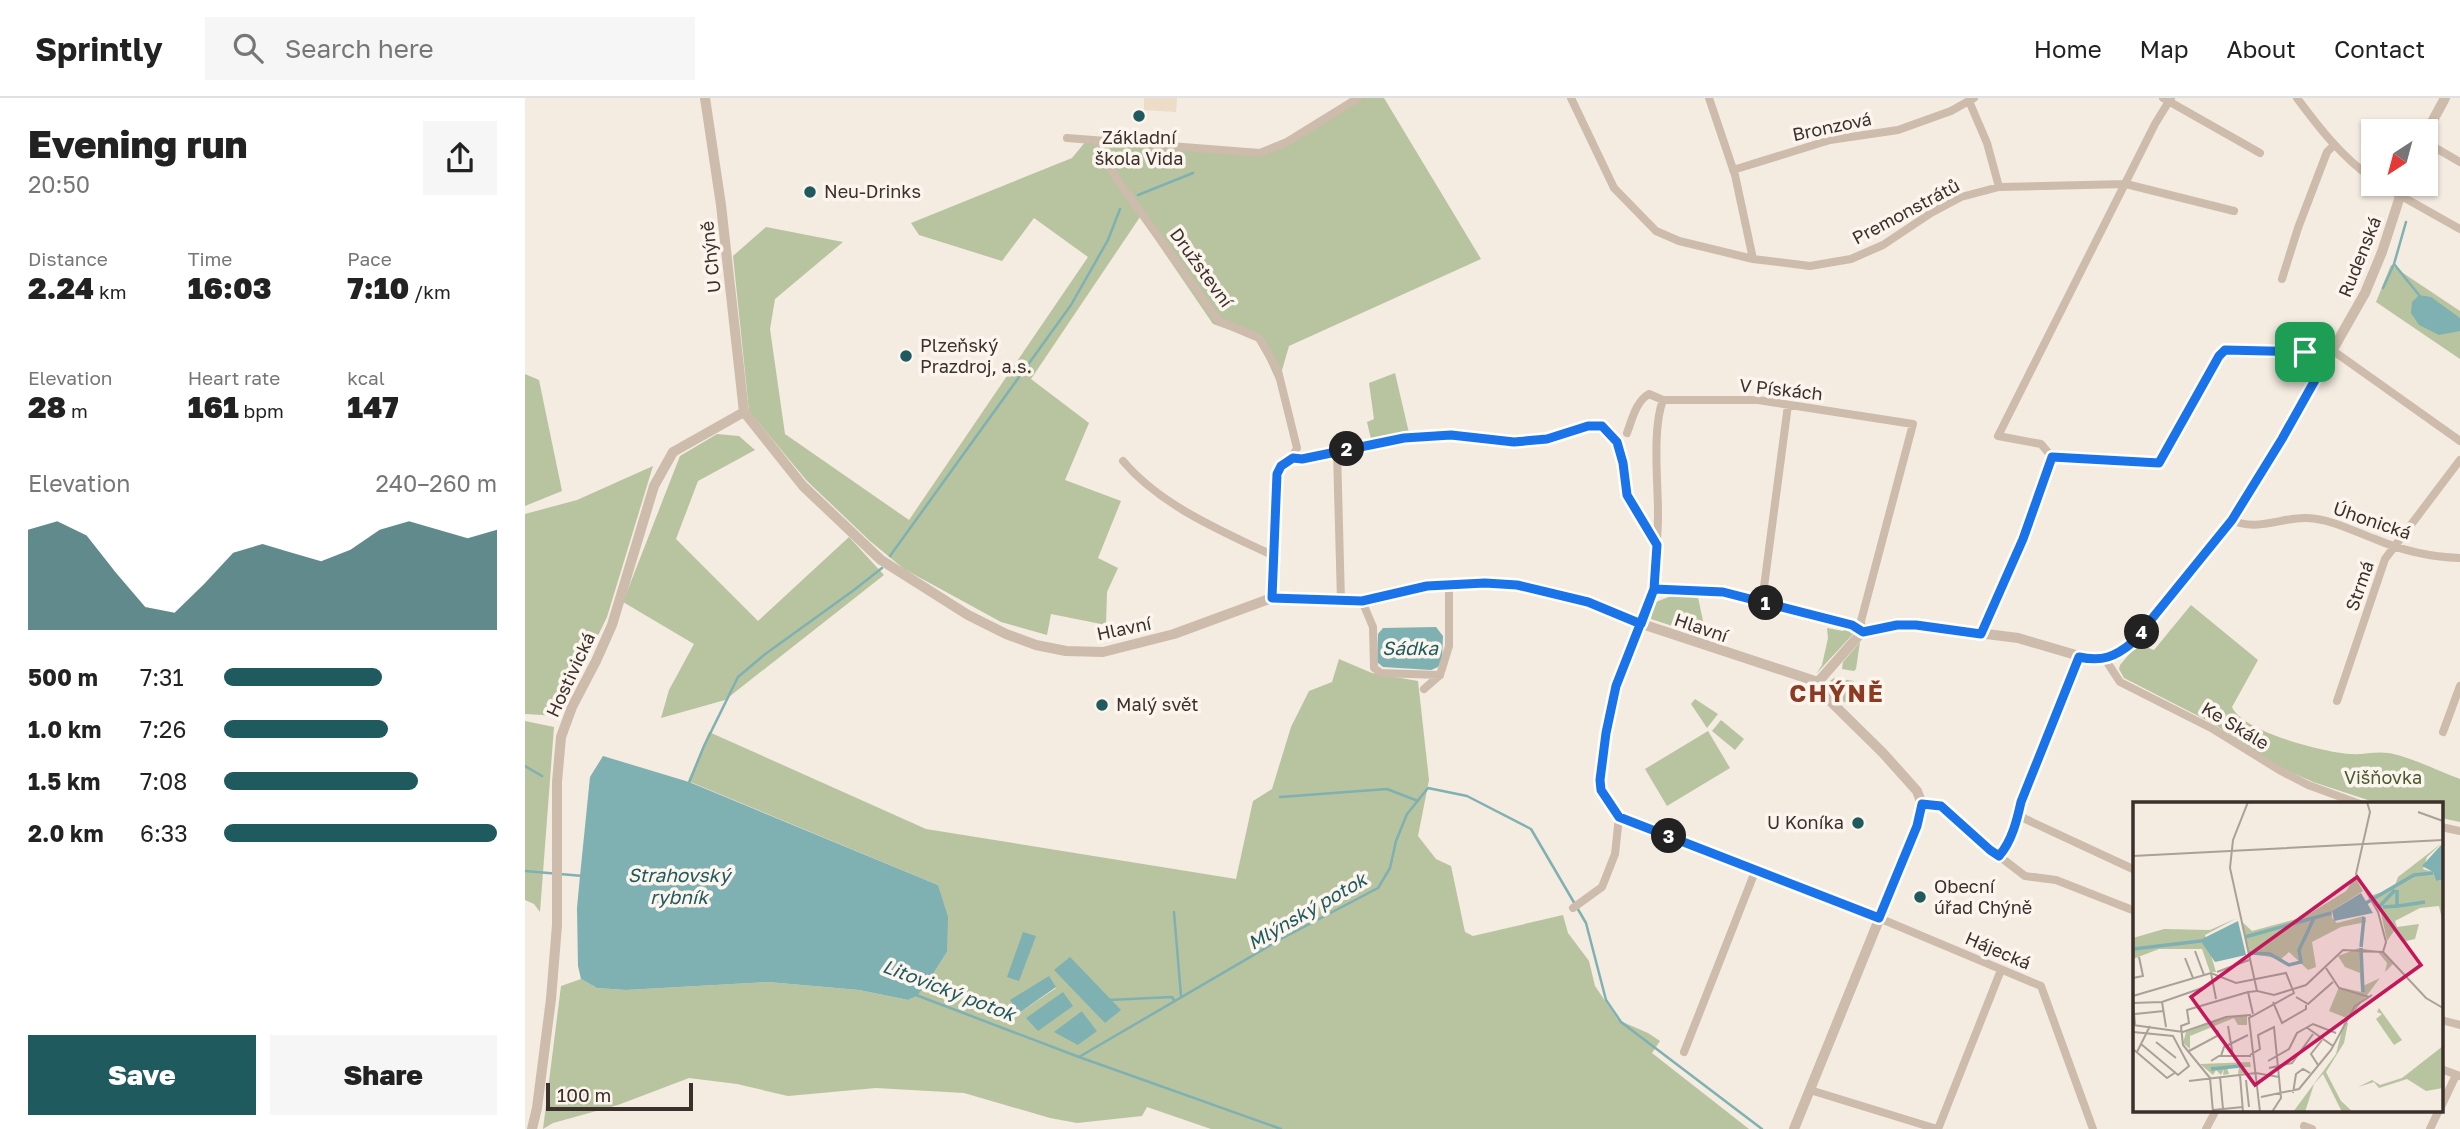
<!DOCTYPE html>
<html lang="en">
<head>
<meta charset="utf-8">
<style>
	body { margin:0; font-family:"Golos Text",sans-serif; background:#f6f6f6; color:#222; height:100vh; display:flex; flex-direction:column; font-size:26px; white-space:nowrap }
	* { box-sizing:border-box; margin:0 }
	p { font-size:23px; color:#767676 }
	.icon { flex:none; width:38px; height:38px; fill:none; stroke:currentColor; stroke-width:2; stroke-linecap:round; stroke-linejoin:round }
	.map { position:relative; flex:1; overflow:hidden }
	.panel { display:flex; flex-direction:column; background:#fff; width:525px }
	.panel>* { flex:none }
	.needle { width:46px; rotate:216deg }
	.tools { position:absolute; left:1836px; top:21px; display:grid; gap:14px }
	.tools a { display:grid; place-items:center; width:77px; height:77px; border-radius:0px; background:#fff; box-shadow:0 2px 5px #0004; font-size:35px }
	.scale { position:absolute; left:21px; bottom:18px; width:147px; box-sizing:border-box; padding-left:7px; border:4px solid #3b302b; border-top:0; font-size:19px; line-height:24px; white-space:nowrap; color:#3b302b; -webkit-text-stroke:5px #fbf5ee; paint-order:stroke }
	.pin { position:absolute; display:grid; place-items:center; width:60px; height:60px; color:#fff; margin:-30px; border-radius:14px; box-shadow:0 4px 10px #0006 }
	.km { position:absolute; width:35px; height:35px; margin:-18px; border-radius:50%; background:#222; color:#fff; font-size:19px; line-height:35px; text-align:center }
	.round { display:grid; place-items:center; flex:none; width:74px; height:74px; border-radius:0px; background:#f6f6f6 }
	.headline { display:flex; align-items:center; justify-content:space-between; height:119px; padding:0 28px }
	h1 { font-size:38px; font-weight:800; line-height:52px }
	.figures { display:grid; grid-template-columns:repeat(3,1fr); gap:10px; height:119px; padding:7px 28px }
	.figures div { display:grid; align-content:center }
	.figures b { font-size:30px; font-weight:800 }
	.figures small { font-size:19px; font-weight:400 }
	.figures p { font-size:19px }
	.chart { height:196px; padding:14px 28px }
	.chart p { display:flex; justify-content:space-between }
	.chart svg { width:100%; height:126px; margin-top:7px; fill:#1f5a5e; opacity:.7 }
	.button { display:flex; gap:14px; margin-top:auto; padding:14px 28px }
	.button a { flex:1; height:80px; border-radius:0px; background:#1f5a5e; color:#fff; font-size:28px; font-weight:800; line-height:80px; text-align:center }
	.button a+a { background:#f6f6f6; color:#222 }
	ul { padding:0 28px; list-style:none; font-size:23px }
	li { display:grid; grid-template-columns:112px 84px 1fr; align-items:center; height:52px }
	li i { height:18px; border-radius:9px; background:#1f5a5e }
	header { display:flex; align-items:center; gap:42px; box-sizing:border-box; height:98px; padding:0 35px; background:#fff; border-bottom:2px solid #e0e0e0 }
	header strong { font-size:33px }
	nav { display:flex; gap:38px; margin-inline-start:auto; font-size:24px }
	.search { width:490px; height:63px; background:#f6f6f6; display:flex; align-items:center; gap:18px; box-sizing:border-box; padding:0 24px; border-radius:0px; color:#767676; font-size:26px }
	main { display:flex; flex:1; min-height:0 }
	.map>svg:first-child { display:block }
	.green { fill:#b8c4a0; fill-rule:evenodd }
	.plaza { fill:#ecdcc8 }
	.water { fill:#7fb0b2 }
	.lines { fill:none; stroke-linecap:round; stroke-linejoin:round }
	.stream { stroke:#7fb0b2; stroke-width:2.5 }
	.minor { stroke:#cdbbac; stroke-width:8 }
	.tertiary { stroke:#cdbbac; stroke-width:10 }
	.route-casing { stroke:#fff; stroke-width:14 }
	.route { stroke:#1a73e8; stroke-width:9 }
	.poi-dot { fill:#1f5a5e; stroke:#fbf5ee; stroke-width:2.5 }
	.labels { text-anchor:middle; stroke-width:7; stroke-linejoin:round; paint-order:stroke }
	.street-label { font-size:18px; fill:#3b302b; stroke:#fbf5ee }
	.poi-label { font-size:18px; fill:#3b302b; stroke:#fbf5ee; text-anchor:start }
	.park-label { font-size:18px; fill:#4a5a2e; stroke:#fbf5ee }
	.water-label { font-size:19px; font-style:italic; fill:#1f5a5e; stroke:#fbf5ee }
	.district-label { font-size:24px; font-weight:bold; letter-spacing:2px; fill:#8c3b22; stroke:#fbf5ee }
	.inset-river { fill:none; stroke:#7fb0b2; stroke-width:3.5 }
	.inset-road { fill:none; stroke:#aaa098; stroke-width:2 }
	.view { fill:#c2185b; fill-opacity:0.15; stroke:#c2185b; stroke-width:3.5 }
	.inset-edge { fill:none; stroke:#3b302b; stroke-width:3.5 }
</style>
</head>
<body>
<header>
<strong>Sprintly</strong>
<div class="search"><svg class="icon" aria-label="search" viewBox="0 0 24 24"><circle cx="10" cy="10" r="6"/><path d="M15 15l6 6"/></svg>Search here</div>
<nav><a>Home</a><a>Map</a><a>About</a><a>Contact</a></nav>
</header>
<main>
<section class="panel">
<div class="headline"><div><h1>Evening run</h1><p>20:50</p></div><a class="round"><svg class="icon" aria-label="share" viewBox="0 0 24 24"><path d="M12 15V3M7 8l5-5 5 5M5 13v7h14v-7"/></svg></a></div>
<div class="figures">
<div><p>Distance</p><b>2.24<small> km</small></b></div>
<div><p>Time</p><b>16:03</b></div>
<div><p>Pace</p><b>7:10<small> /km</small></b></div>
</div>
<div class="figures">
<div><p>Elevation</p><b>28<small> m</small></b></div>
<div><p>Heart rate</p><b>161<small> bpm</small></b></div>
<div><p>kcal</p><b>147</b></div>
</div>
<div class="chart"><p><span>Elevation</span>240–260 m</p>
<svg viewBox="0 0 160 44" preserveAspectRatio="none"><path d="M0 44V9L10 6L20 11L30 24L40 36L50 38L60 28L70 17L80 14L90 17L100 20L110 16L120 9L130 6L140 9L150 12L160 9V44z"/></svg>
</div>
<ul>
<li><b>500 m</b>7:31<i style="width:58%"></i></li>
<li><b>1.0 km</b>7:26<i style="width:60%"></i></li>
<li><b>1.5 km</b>7:08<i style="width:71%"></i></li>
<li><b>2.0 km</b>6:33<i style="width:100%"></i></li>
</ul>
<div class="button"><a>Save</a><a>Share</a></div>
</section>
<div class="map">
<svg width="1935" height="1031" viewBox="0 0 1935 1031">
	<rect width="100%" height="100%" fill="#f4ebe1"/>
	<path class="green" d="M833,0H859L956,161L764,248L753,286L733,242L688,226L615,119L506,281L564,325L540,382L596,403L573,460L593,470L582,494L581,527L526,516L522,537L476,524L379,471L345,443L282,383L224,313L208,158L241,129L318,144L250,201L245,231L260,336L384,422L563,159L509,120L477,163L394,137L386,125L547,60L561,43L735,55Z
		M1866,167L1935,213V261L1851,204Z
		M870,275L884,335L846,341L842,324L849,321L844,285Z
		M0,276L14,282L37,393L0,408Z
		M192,336L214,338L230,352L173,383L151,441L233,523L324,439L359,477L200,602L136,620L144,592L169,546L98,504L155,358Z
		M128,368L82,519L34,618L0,616V416L52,402Z
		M1149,497L1173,499L1178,523L1176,524L1178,538L1126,521L1128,505Z
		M1666,507L1733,562L1707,609C1718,634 1798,654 1825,656C1838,657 1851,653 1863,655C1881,657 1916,674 1935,681V724L1916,720V706L1852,705L1788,684L1755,669L1687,625L1599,580L1594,571L1595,567L1613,546L1629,552Z
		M1321,529L1329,535L1291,576L1297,567L1303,540L1302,530L1318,533Z
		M1335,544L1331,571L1329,573L1317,571L1318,564Z
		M814,561L847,575L893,583L904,682L893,738L911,761L926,768L940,834L948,838L1038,817L1043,835L1064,863L1070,888L1093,922L1123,935L1135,943L1127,955L1224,1031H686L622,1009L617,1018L552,1025L525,1020L439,995L351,990L263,998L212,986L164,980L93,1007L28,1025L18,1031L36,888L56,881L72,890L101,892L243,884L334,892L383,902L392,898L401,887L422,854L413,787L163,683L184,634L401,731L711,781L728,703L747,691L766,629L784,593L807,584ZM523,879L531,890L494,915ZM557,913L571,932L553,947Z
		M1309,580L1329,583L1325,606L1309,600L1306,593L1305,583Z
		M1170,601L1193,616L1182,630L1166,606Z
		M1196,622L1219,641L1210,652L1187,633Z
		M0,623L29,629L15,814L9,806L0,802Z
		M1183,633L1205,670L1142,708L1120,671Z"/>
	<path class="plaza" d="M619,0H652L651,14L619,12Z"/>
	<path class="water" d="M1894,197L1906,199L1935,220V233L1914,237L1894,227L1886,215L1887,204Z
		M911,529L918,538L917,561L913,569L906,572L858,569L852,564L853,536L858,530Z
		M78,658L164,684L413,787L423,819L422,854L401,887L392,898L383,902L334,892L243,884L101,892L72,890L56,881L53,868L52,810L55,778L65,679Z
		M498,834L511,838L494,883L482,879Z
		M545,859L596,912L580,925L529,872Z
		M524,878L531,889L494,915L485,902Z
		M538,894L548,908L513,933L501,920Z
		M557,913L572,933L553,947L529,934Z"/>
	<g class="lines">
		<path class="stream" d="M613,97L668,75
			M1869,166L1894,197
			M1858,190L1869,166L1881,124
			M365,458L546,207L583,142L595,111
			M0,668L17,678
			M164,685L179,648L213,579L239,557L329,492L357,470
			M755,699L862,691L893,703
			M0,773L58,778
			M649,814L656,898
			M391,897L554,959L756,1031
			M584,902L647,899L649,902
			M554,959L756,841L853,790L865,770L871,743L882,716L903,690L942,698L1006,731L1061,825L1081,902L1096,924L1237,1031"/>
		<path class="minor" d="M1046,0L1089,90L1131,133L1154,143L1228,161L1285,168L1326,161L1358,147L1406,115L1436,99L1474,89L1601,86L1709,113
			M1184,0L1210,77L1228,161
			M1638,0L1735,55
			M1646,0L1630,26L1473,338L1516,346L1527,359L1634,365L1694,258L1700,252L1780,254L1803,259
			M1772,0C1795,31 1817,59 1848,81
			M1444,3L1462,45L1474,89
			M542,40L735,55L762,44L833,0
			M573,44L591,80L694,223L734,240L753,273L772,350C767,362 757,365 752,376L747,500
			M1909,49L1935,64
			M1208,72L1305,42L1373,32L1426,13L1449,0
			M1855,86L1935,131
			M1757,181L1773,130L1802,54L1809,47
			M1807,252L1935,343
			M1102,335C1107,322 1111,303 1124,296L1138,302H1233L1388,326L1336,523L1337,534
			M812,353L816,503
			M768,360L777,361L879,340L926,337L990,344L1022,341L1063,328H1077L1092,344L1098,365L1102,397L1132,447
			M598,363C636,408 697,433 749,458
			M1707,422C1731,434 1757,419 1782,420C1806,421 1828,433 1850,441C1878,453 1905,459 1935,460
			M1129,491C1130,465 1133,440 1133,415C1133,383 1127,331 1138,302
			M837,503L848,529L849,570L856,575L915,577
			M1237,504L1263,307
			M1337,534L1327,527L1198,494L1129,491L1091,588L1081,635L1076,692L1094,719L1354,820L1516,888L1568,1031
			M1456,536L1498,441L1527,359
			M1580,561L1595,584L1688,631L1756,673L1783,687L1835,706
			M899,591L915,577L924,548V486
			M1812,603L1860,461L1935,362
			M1918,634L1935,588
			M1397,706L1416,708L1474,758C1487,744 1492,722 1496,704L1554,559
			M1494,718L1610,772
			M1916,729L1935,733
			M1474,758L1500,778L1531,782L1610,813
			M1048,810L1077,789L1090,756L1094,719
			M1916,922L1935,927
			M1159,954L1231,771
			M1916,971L1935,978
			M1285,992L1412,1031
			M1916,1009L1931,977
			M1779,1028L1787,1031
			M1413,1031L1476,872
			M1681,1031L1691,1012
			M1905,1031L1914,1012"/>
		<path class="tertiary" d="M180,0L196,107L219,314
			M1900,37L1920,0
			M219,314L278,388L356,462L443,517L481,536L511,547L541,553L578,554L649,536L747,500L837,503L902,488L960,485L992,487L1064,504L1117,526L1293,584
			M1293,584L1337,534L1372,527H1391L1493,540L1568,562L1591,558L1608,544L1707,422L1757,341L1840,195L1857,154L1879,86
			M7,1031L12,1010L26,901L32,827V684L36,639L47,609L71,563L87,527L129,388L148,354L219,314
			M1269,1031L1392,728L1397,706L1392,693L1358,655L1300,598L1293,584"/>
	</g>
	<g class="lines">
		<defs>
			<path id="route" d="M1780,254L1700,252L1694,258L1634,365L1527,359L1498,441L1456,536L1391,527H1372L1338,534L1327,527L1198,494L1129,491L1116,526L1063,504L992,487L960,485L902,488L837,503L747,500L752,376L756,368L768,360L777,361L879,340L926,337L989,344L1022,341L1063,328H1077L1092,344L1098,365L1102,397L1132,447L1129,491L1091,588L1081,635L1075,682L1076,692L1094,719L1354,820L1392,728L1397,706L1416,708L1465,752L1474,758C1487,743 1492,722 1496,704L1554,559C1577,564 1590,559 1608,544L1707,422L1757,341L1803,259L1780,254"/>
		</defs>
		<use href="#route" class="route-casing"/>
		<use href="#route" class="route"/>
	</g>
	<g class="poi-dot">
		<circle cx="614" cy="18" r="7"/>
		<circle cx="285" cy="94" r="7"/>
		<circle cx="381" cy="258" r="7"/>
		<circle cx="577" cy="607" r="7"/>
		<circle cx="1333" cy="725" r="7"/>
		<circle cx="1395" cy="799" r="7"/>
	</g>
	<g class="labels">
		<g class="street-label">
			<text transform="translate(1307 29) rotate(-12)" y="6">Bronzová</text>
			<text transform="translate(1381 114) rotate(-28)" y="6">Premonstrátů</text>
			<text transform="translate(186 159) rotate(-96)" y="6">U Chýně</text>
			<text transform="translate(1835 159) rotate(-68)" y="6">Rudenská</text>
			<text transform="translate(676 170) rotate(54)" y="6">Družstevní</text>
			<text transform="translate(1256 292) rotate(6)" y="6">V Pískách</text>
			<text transform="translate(1847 423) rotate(19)" y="6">Úhonická</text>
			<text transform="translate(1835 488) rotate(-71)" y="6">Strmá</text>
			<text transform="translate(1176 530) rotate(19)" y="6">Hlavní</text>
			<text transform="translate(599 531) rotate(-12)" y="6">Hlavní</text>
			<text transform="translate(46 577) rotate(-65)" y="6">Hostivická</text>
			<text transform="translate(1710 628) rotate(31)" y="6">Ke Skále</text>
			<text transform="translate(1473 853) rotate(23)" y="6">Hájecká</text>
		</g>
		<g class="poi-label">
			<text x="614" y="46" text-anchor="middle">Základní<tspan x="614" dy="21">škola Vida</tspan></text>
			<text x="299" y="100">Neu-Drinks</text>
			<text x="395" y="254">Plzeňský<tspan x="395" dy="21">Prazdroj, a.s.</tspan></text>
			<text x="591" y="613">Malý svět</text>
			<text x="1319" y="731" text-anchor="end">U Koníka</text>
			<text x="1409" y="795">Obecní<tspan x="1409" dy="21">úřad Chýně</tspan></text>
		</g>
		<g class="park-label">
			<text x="1858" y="686">Višňovka</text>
		</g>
		<g class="water-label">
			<text x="885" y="557">Sádka</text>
			<text x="154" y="784">Strahovský<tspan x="154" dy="22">rybník</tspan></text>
			<text transform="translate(782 813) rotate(-30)" y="7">Mlýnský potok</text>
			<text transform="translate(424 892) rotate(21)" y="7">Litovický potok</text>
		</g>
		<g class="district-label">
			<text x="1312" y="604">CHÝNĚ</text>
		</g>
	</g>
	<g transform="translate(1608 704)">
		<rect width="310" height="310" fill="#f4ebe1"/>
		<path d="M309,41L294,55L290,67L300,70L303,79L310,78L309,117L306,104L287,106L262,119L264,125L286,122L282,137L269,140L261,129L254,139L248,111L237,94L261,86L265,75ZM222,75L230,89L199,109V116L204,121L231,114L233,120L208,125L179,140L183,165L175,168L156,150L148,157L115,151L108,119L119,129L171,115L213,89ZM104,116L72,133L83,170H77L69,147H26L0,157V136L31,127L77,128ZM226,146L249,150L260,162L252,170L254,161L245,150L229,151L230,184L247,176L216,217L196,209L206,185L228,190L227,171L212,165L205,154ZM246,206L269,238L261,243L243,217L249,212L244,210ZM114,213V223H105L101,216L57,234V247L50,241L53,230L86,217ZM211,220L215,221L211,241L193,270L208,299L220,310H209L190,272L181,282L172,310H160L203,252ZM310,244V286L293,289L274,277L246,286L241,280L225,285L239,278L247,283L269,276ZM117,260L118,265H109L111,271L105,272L106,265L94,266L96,272L90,273L91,267L88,273L83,268L80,273L67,262Z" fill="#b8c4a0"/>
		<path d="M310,41V78L303,79L300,70L289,64ZM228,91L240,111L201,119L199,109ZM105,119L113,153L82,160L67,138Z" fill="#7fb0b2"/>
		<path class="inset-river" d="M233,101L281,73L300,71M265,104L292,100M250,105L264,104V88M245,106L262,88M112,135L198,111M228,145L231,115M228,146L230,190M0,147L68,139M116,151L137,152L156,163L168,160L166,148L181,116M78,267L107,264"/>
		<path class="inset-road" d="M115,0L100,38L97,66L124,189L141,193L173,183L210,148L250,150M234,0L237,10L223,72L245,110L253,140L250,150M285,10L310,19M0,54L310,38M62,149L71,173M250,150L293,196L310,206M52,156L60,176M193,166L206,186L236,195M84,170L116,158M78,171L83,197M0,176L10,174L6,155M0,194L78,171L103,181L153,171L161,191L116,216L127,310M163,195L175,202L200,180M0,199L2,223M29,200L33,225M140,200L149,221L173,207V203M0,201L29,200L72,185M2,212L31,209M120,212L115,190L124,189M0,223L50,230L93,215L118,213M95,224L100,254M173,225L200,244M0,230L40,234L56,264L45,273L8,242M23,240L43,256M0,247L34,276L43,270M56,249L86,233L84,228M4,250L17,224M117,253L127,247L125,233L141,225L148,296L139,310M88,254L91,245L115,233M78,259L86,254H118M135,259L156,247L164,231L180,222L203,231M185,263L178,252L189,238M136,266L159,261L180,232M107,273L110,310M87,275L90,307M113,278L116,305M56,279L123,271L146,275M160,291L163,272L170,267L177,271M128,295L166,287L198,248L222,204L239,193M80,308L110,305M80,310L77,276L50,243L48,224L56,221L54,208L115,190"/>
		<path class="view" d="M224,75L288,163L122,283L58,195Z"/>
		<rect width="310" height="310" class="inset-edge"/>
	</g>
</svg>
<div class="tools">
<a><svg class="needle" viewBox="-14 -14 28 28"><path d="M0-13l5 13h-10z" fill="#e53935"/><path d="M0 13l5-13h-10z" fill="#767676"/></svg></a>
</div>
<div class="scale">100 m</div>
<div class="pin" style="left:1780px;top:254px;background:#1e9e55"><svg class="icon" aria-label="arrive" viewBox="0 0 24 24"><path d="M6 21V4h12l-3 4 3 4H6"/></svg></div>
<b class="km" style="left:1241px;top:505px">1</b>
<b class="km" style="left:822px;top:351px">2</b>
<b class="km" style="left:1144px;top:738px">3</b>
<b class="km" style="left:1617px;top:534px">4</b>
</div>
</main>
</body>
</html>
